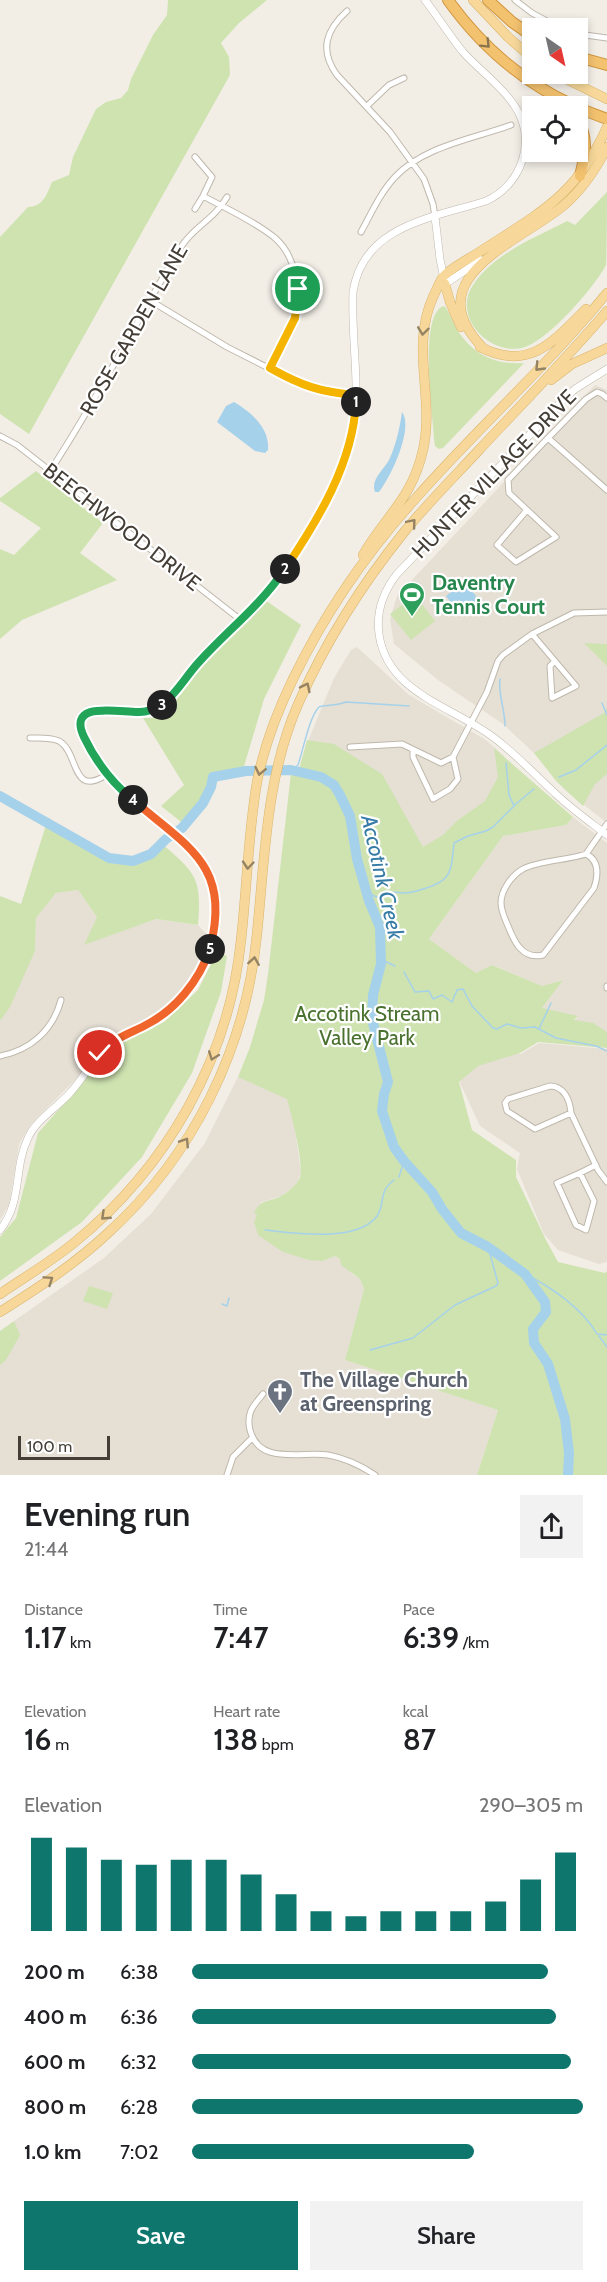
<!DOCTYPE html>
<html lang="en">
<head>
<meta charset="utf-8">
<style>
	body { margin:0; font-family:Cabin,sans-serif; background:#f2f2f2; color:#202124; height:100vh; display:flex; flex-direction:column; font-size:22px; white-space:nowrap }
	* { box-sizing:border-box; margin:0 }
	p { font-size:20px; color:#757577 }
	.icon { flex:none; width:33px; height:33px; fill:none; stroke:currentColor; stroke-width:2; stroke-linecap:round; stroke-linejoin:round }
	.map { position:relative; height:1475px; overflow:hidden }
	.panel { display:flex; flex-direction:column; background:#fff; flex:1 }
	.panel>* { flex:none }
	.needle { width:39px; rotate:146deg }
	.tools { position:absolute; left:522px; top:18px; display:grid; gap:12px }
	.tools a { display:grid; place-items:center; width:66px; height:66px; border-radius:0px; background:#fff; box-shadow:0 3px 9px #0003; font-size:30px }
	.scale { position:absolute; left:18px; bottom:15px; width:92px; box-sizing:border-box; padding-left:6px; border:3px solid #443e36; border-top:0; font-size:16px; line-height:21px; white-space:nowrap; color:#443e36; -webkit-text-stroke:4px #fff; paint-order:stroke }
	.pin { position:absolute; display:grid; place-items:center; width:51px; height:51px; color:#fff; margin:-26px; border:3px solid #fff; border-radius:50%; box-shadow:0 2px 6px #0007 }
	.km { position:absolute; width:30px; height:30px; margin:-15px; border-radius:50%; background:#222; color:#fff; font-size:16px; line-height:30px; text-align:center }
	.round { display:grid; place-items:center; flex:none; width:63px; height:63px; border-radius:0px; background:#f2f2f2 }
	.headline { display:flex; align-items:center; justify-content:space-between; height:102px; padding:0 24px }
	h1 { font-size:33px; font-weight:600; line-height:45px }
	.figures { display:grid; grid-template-columns:repeat(3,1fr); gap:9px; height:102px; padding:6px 24px }
	.figures div { display:grid; align-content:center }
	.figures b { font-size:30px; font-weight:600 }
	.figures small { font-size:16px; font-weight:400 }
	.figures p { font-size:16px }
	.chart { height:168px; padding:12px 24px }
	.chart p { display:flex; justify-content:space-between }
	.chart svg { width:100%; height:108px; margin-top:6px; stroke:#0f766e; stroke-width:6 }
	.cta { display:flex; gap:12px; margin-top:auto; padding:12px 24px }
	.cta a { flex:1; height:69px; border-radius:0px; background:#0f766e; color:#fff; font-size:24px; font-weight:600; line-height:69px; text-align:center }
	.cta a+a { background:#f2f2f2; color:#202124 }
	ul { padding:0 24px; list-style:none; font-size:20px }
	li { display:grid; grid-template-columns:96px 72px 1fr; align-items:center; height:45px }
	li i { height:15px; border-radius:8px; background:#0f766e }
	.map>svg:first-child { display:block }
	.residential { fill:#e5dfd4 }
	.green { fill:#cfe3b1 }
	.water { fill:#a6d1ea }
	.lines { fill:none; stroke-linecap:round; stroke-linejoin:round }
	.stream { stroke:#a6d1ea; stroke-width:1.5 }
	.river { stroke:#a6d1ea; stroke-width:10 }
	.minor-casing { stroke:#bfb8ac; stroke-width:7 }
	.tertiary-casing { stroke:#bfb8ac; stroke-width:8 }
	.primary-casing { stroke:#dab46b; stroke-width:10 }
	.motorway-casing { stroke:#d19640; stroke-width:12 }
	.minor { stroke:#fff; stroke-width:5 }
	.tertiary { stroke:#fff; stroke-width:7 }
	.primary { stroke:#f7d89a; stroke-width:9 }
	.motorway { stroke:#f3c26f; stroke-width:10 }
	.oneway { stroke:#8a734d }
	.oneway2 { stroke:#958363 }
	.split-1-casing { stroke:#fff; stroke-width:12 }
	.split-2-casing { stroke:#fff; stroke-width:12 }
	.split-3-casing { stroke:#fff; stroke-width:12 }
	.split-4-casing { stroke:#fff; stroke-width:12 }
	.split-5-casing { stroke:#fff; stroke-width:12 }
	.split-6-casing { stroke:#fff; stroke-width:12 }
	.split-1 { stroke:#f5b400; stroke-width:8 }
	.split-2 { stroke:#f5b400; stroke-width:8 }
	.split-3 { stroke:#22a559; stroke-width:8 }
	.split-4 { stroke:#22a559; stroke-width:8 }
	.split-5 { stroke:#f0652b; stroke-width:8 }
	.split-6 { stroke:#f0652b; stroke-width:8 }
	.labels { text-anchor:middle; stroke-width:4.5; stroke-linejoin:round; paint-order:stroke }
	.street-label { font-size:21px; fill:#443e36; stroke:#fff }
	.leisure-label { font-size:21px; font-weight:bold; fill:#27864d; stroke:#fff; text-anchor:start }
	.park-label { font-size:21px; fill:#4a712e; stroke:#fff }
	.worship-label { font-size:21px; font-weight:bold; fill:#5b616d; stroke:#fff; text-anchor:start }
	.water-label { font-size:22px; font-style:italic; fill:#377ca7; stroke:#fff }
</style>
</head>
<body>
<div class="map">
<svg width="607" height="1475" viewBox="0 0 607 1475">
	<rect width="100%" height="100%" fill="#f2eee6"/>
	<path class="residential" d="M595,385L607,390V823L565,790L534,753L503,724L438,680L394,644L390,619L397,596Z
		M357,647L409,695L486,740L504,756L491,811L437,846L422,852L382,775L335,745L308,741L334,678L351,650Z
		M573,817L607,843V1032L574,1021L578,1017L542,1008L562,980L542,986L493,965L476,973L429,939L503,836L566,825Z
		M78,890L97,917L85,944L156,919L198,925L209,937L188,985L168,1005L143,1021L116,1034L97,1052L76,1079L31,1124L19,1144L9,1204L0,1220V1021L35,951L36,918L56,893Z
		M539,1043L607,1049V1262L599,1264L558,1250L544,1234L517,1169L520,1153L480,1126L460,1083L468,1049L470,1048L521,1054Z
		M244,1065L284,1080L293,1117L301,1173L296,1185L281,1196L260,1203L323,1261L335,1256L341,1260L352,1274L360,1279L364,1289L345,1360L498,1410L477,1475H0V1365L19,1335L14,1321L104,1258L151,1214L205,1143Z"/>
	<path class="green" d="M168,0H267L239,23L221,43L229,57L230,75L29,434L0,414V237L28,207C43,207 47,194 52,182L69,175L73,157L96,109L106,102L121,98L128,90L131,79L153,35L167,15Z
		M607,192C607,206 607,256 606,265C594,288 547,342 522,348C488,355 452,316 473,285C494,253 535,238 567,221L575,225Z
		M444,306C450,312 453,323 458,331C474,355 495,365 524,363L443,448L439,449L435,446L434,439C433,416 418,313 444,306Z
		M36,471L103,523L80,553L117,580L22,620L0,639V549L14,555L41,528L0,501V498Z
		M415,595L435,621L411,640L390,614Z
		M265,600L301,625L264,699L242,773L221,771C211,797 207,807 185,825L161,806L184,785L143,718H152L171,706L204,660L250,620Z
		M584,643L607,644V666Z
		M607,708V774L595,784L583,806L557,782L534,753L604,713Z
		M307,740L334,744L382,774L423,847L443,835L458,820L485,801L498,777L494,748L573,817L566,825L503,836L429,939L476,973L492,965L542,986L563,980L542,1008L578,1016L574,1020L593,1023L607,1032V1048L538,1042L520,1053L478,1066L459,1082L472,1130L516,1160V1177L546,1240L558,1262L605,1273L607,1271V1475H477L498,1410L345,1360L364,1289L360,1279L341,1265L340,1259L335,1256L323,1261L309,1260L283,1252L258,1235L254,1222L257,1215L254,1212C263,1198 267,1203 281,1196C288,1192 297,1185 300,1177C304,1164 291,1113 287,1099L238,1077L250,1047L264,1000L268,974L291,773H298Z
		M46,825C75,843 98,861 133,865L161,843C196,873 202,878 198,925L156,919L84,945L97,917L78,890L56,893L36,918L35,951L10,1007L0,1021V896L21,904Z
		M217,952L227,956L221,992L192,1073L142,1157L82,1222L0,1281V1237L16,1218L38,1133L116,1045L164,1022L198,990Z
		M89,1286L113,1293L107,1309L83,1301Z
		M14,1321L20,1335L6,1360L0,1365V1331Z"/>
	<path class="water" d="M234,402C251,412 270,428 268,450L265,453L255,451L217,422L226,406Z
		M402,412C414,428 391,477 379,492H375C370,479 385,469 390,458C396,444 400,427 402,412Z
		M465,582L479,600L463,613L458,607L461,603L460,600L452,604L446,596Z"/>
	<g class="lines">
		<path class="stream" d="M500,679C498,695 505,709 505,726
			M602,703L607,715
			M506,763L509,795L514,806
			M291,770L298,765C303,751 309,717 319,707C321,705 338,706 346,702L409,706
			M559,777L576,770L607,745
			M367,893L377,897C387,890 393,892 404,893C410,893 417,891 423,889C453,881 451,870 454,843L468,836L486,831L493,827L517,803L534,789
			M382,960L395,966
			M404,972L415,992L429,991L433,999L442,995L452,1002L457,990L463,989L472,1006L493,1028L497,1029L507,1024L521,1028L535,1027L556,1038L596,1046L607,1051
			M539,1029L551,1003
			M399,1177L404,1161
			M265,1230C294,1233 357,1243 377,1216C386,1203 377,1193 394,1180
			M525,1274C551,1287 582,1308 597,1334L607,1335
			M222,1304L227,1306L229,1298
			M599,1336L607,1347
			M370,1350L413,1338L455,1305L496,1286L498,1283L488,1247"/>
		<path class="river" d="M0,796L109,858L133,861L151,854L166,839L182,828L203,803L211,787L213,777L246,771L291,770L321,777L334,785L340,795L350,816L357,859L369,901L380,927L381,964L373,995L372,1019L388,1082L384,1094L382,1111L394,1147L404,1161L432,1192L442,1209L461,1233L488,1247L525,1274L545,1302L546,1312L533,1329L534,1343L548,1364L565,1419L569,1453L568,1475"/>
		<defs>
			<path id="minor" d="M515,0L532,13L560,28
				M347,11C326,30 319,50 337,75L390,132L424,179L433,204L435,217
				M578,34L607,38
				M367,106L389,85L404,78
				M195,157L212,177L203,196
				M195,209L203,196C227,209 254,221 275,238C296,256 302,293 295,319C290,336 279,353 270,368
				M361,232C371,214 380,193 395,177C424,146 473,139 511,125
				M151,301L227,347L300,384L331,393L356,395
				M607,398L602,394L597,392L586,399L548,438L607,490
				M0,436L17,445L242,621
				M50,471C98,399 136,321 181,247C194,226 213,221 227,197
				M527,510L497,545L516,562L556,537L509,493L508,480L548,438
				M532,634L576,686L552,698L550,666L555,661
				M30,738C39,738 50,737 59,741C79,752 71,798 106,775
				M350,747L402,744L441,763L453,757
				M413,751V757L433,799L450,789L458,779L453,757L487,692L498,661L503,655L532,634L574,613L607,612
				M586,854C600,861 598,876 594,888L543,955C522,960 514,941 508,926C505,919 501,911 501,903C501,890 512,875 523,869C537,861 569,860 586,854Z
				M586,854L607,824
				M607,986V988
				M0,1056C31,1050 53,1030 61,1000
				M550,1086C564,1086 570,1100 571,1113L535,1129L507,1111L505,1103L508,1099Z
				M571,1113L598,1170L607,1182
				M580,1173L594,1201L586,1230L576,1225L557,1183Z
				M580,1173L596,1165
				M263,1394C253,1406 246,1413 250,1430C259,1466 302,1451 328,1455C345,1458 360,1465 375,1475
				M227,1475L233,1457L252,1438"/>
			<path id="tertiary" d="M435,217L440,259L445,284L481,260
				M607,369L575,389L561,402L397,574C383,592 376,612 379,634C387,693 452,706 493,737C516,754 536,776 557,795C573,810 590,822 607,835
				M0,1230C23,1201 13,1169 28,1138C36,1120 55,1109 69,1094C81,1081 90,1065 102,1051C113,1038 129,1034 144,1027C184,1007 211,964 215,920C216,904 216,887 209,872C200,854 182,842 167,829C137,803 107,781 88,745C85,739 79,731 81,723C85,701 126,713 142,712C154,711 165,704 172,695C181,683 189,672 199,661C217,642 239,626 256,607C285,574 306,538 326,500C338,476 350,452 354,426C360,381 351,337 353,292C363,225 433,218 486,201C522,185 538,139 514,105C501,85 479,70 463,52C450,36 438,17 425,0"/>
			<path id="primary" d="M473,0L508,37L532,58
				M556,74L607,99
				M445,284L450,302L461,327
				M480,347C529,372 553,342 586,309
				M484,349C414,278 518,243 563,206C582,190 596,169 607,147
				M551,380L572,364L607,348
				M363,555C386,515 412,499 423,450C435,398 410,348 433,297C436,291 439,283 443,277C451,267 473,257 484,249C543,211 577,194 607,127
				M0,1294C25,1277 52,1261 75,1242C167,1167 229,1059 241,940C247,888 248,834 257,782C264,746 277,712 293,679C325,613 367,552 416,498C478,428 548,365 607,293
				M0,1312C38,1288 75,1264 108,1233C193,1156 246,1048 257,934C265,855 266,776 299,702C326,641 363,583 405,531C428,503 454,477 479,450C522,404 566,359 607,311"/>
			<path id="motorway" d="M448,0C481,46 524,83 575,106
				M488,0L512,22L532,36
				M578,57L607,65
				M578,108L607,119
				M578,120C589,139 585,156 580,176"/>
		</defs>
		<use href="#minor" class="minor-casing"/>
		<use href="#tertiary" class="tertiary-casing"/>
		<use href="#primary" class="primary-casing"/>
		<use href="#motorway" class="motorway-casing"/>
		<use href="#minor" class="minor"/>
		<use href="#tertiary" class="tertiary"/>
		<use href="#primary" class="primary"/>
		<use href="#motorway" class="motorway"/>
	</g>
	<defs><path id="oneway-chevron" d="M-2-3.5L2.5 0L-2 3.5" fill="none" stroke-width="1.6" stroke-linecap="round" stroke-linejoin="round" transform="scale(1.5)"/></defs>
	<use class="oneway" href="#oneway-chevron" transform="translate(486 44) rotate(45)"/>
	<g class="oneway2">
		<use href="#oneway-chevron" transform="translate(423 331) rotate(97)"/>
		<use href="#oneway-chevron" transform="translate(539 367) rotate(134)"/>
		<use href="#oneway-chevron" transform="translate(412 523) rotate(-50)"/>
		<use href="#oneway-chevron" transform="translate(306 687) rotate(-64)"/>
		<use href="#oneway-chevron" transform="translate(260 771) rotate(102)"/>
		<use href="#oneway-chevron" transform="translate(248 865) rotate(95)"/>
		<use href="#oneway-chevron" transform="translate(254 961) rotate(-81)"/>
		<use href="#oneway-chevron" transform="translate(213 1056) rotate(111)"/>
		<use href="#oneway-chevron" transform="translate(185 1142) rotate(-57)"/>
		<use href="#oneway-chevron" transform="translate(105 1216) rotate(137)"/>
		<use href="#oneway-chevron" transform="translate(49 1280) rotate(-34)"/>
	</g>
	<g class="lines">
		<defs>
			<path id="split-1" d="M298,289L295,318L270,368C302,386 320,392 356,395V402"/>
			<path id="split-2" d="M285,569C318,520 353,463 356,402"/>
			<path id="split-3" d="M162,705C177,693 186,676 199,662C228,630 260,606 285,569"/>
			<path id="split-4" d="M133,800C111,782 96,762 84,737C66,699 121,713 140,712C148,712 155,709 162,705"/>
			<path id="split-5" d="M133,800C189,848 231,865 210,949"/>
			<path id="split-6" d="M100,1053C113,1039 128,1034 144,1026C175,1011 199,981 210,949"/>
		</defs>
		<use href="#split-1" class="split-1-casing"/>
		<use href="#split-2" class="split-2-casing"/>
		<use href="#split-3" class="split-3-casing"/>
		<use href="#split-4" class="split-4-casing"/>
		<use href="#split-5" class="split-5-casing"/>
		<use href="#split-6" class="split-6-casing"/>
		<use href="#split-1" class="split-1"/>
		<use href="#split-2" class="split-2"/>
		<use href="#split-3" class="split-3"/>
		<use href="#split-4" class="split-4"/>
		<use href="#split-5" class="split-5"/>
		<use href="#split-6" class="split-6"/>
	</g>
	<defs>
		<symbol id="stadium-pin" viewBox="-11 -11 22 30"><path d="M0 17L-7.5 6A9.5 9.5 0 1 1 7.5 6Z" fill="#2e9e5b" stroke="#fff"/><path d="M0-5a6.5 5 0 1 0 0 10a6.5 5 0 1 0 0-10ZM-3.5-1.8h7v3.6h-7Z" fill="#fff"/></symbol>
		<symbol id="church-pin" viewBox="-11 -11 22 30"><path d="M0 17L-7.5 6A9.5 9.5 0 1 1 7.5 6Z" fill="#6b7280" stroke="#fff"/><path d="M-1.2-6h2.4v3.5h3.3v2.4h-3.3V6h-2.4V-.1h-3.3v-2.4h3.3Z" fill="#fff"/></symbol>
	</defs>
	<g fill-rule="evenodd">
		<use href="#stadium-pin" x="397" y="580" width="30" height="40"/>
		<use href="#church-pin" x="265" y="1377" width="30" height="40"/>
	</g>
	<g class="labels">
		<g class="street-label">
			<text transform="translate(134 330) rotate(-60)" y="7">ROSE GARDEN LANE</text>
			<text transform="translate(494 474) rotate(-46)" y="7">HUNTER VILLAGE DRIVE</text>
			<text transform="translate(122 527) rotate(38)" y="7">BEECHWOOD DRIVE</text>
		</g>
		<g class="leisure-label">
			<text x="432" y="590">Daventry<tspan x="432" dy="24">Tennis Court</tspan></text>
		</g>
		<g class="park-label">
			<text x="367" y="1021">Accotink Stream<tspan x="367" dy="24">Valley Park</tspan></text>
		</g>
		<g class="worship-label">
			<text x="300" y="1387">The Village Church<tspan x="300" dy="24">at Greenspring</tspan></text>
		</g>
		<g class="water-label">
			<text transform="translate(383 877) rotate(77)" y="8">Accotink Creek</text>
		</g>
	</g>
</svg>
<div class="tools">
<a><svg class="needle" viewBox="-14 -14 28 28"><path d="M0-13l5 13h-10z" fill="#e53935"/><path d="M0 13l5-13h-10z" fill="#757577"/></svg></a>
<a><svg class="icon" aria-label="locate" viewBox="0 0 24 24"><circle cx="12" cy="12" r="6"/><path d="M12 2v4M12 18v4M2 12h4M18 12h4"/></svg></a>
</div>
<div class="scale">100 m</div>
<div class="pin" style="left:298px;top:289px;background:#1e9e55"><svg class="icon" aria-label="arrive" viewBox="0 0 24 24"><path d="M6 21V4h12l-3 4 3 4H6"/></svg></div>
<div class="pin" style="left:100px;top:1053px;background:#d93025"><svg class="icon" aria-label="check" viewBox="0 0 24 24"><path d="M5 12l5 5 9-10"/></svg></div>
<b class="km" style="left:356px;top:402px">1</b>
<b class="km" style="left:285px;top:569px">2</b>
<b class="km" style="left:162px;top:705px">3</b>
<b class="km" style="left:133px;top:800px">4</b>
<b class="km" style="left:210px;top:949px">5</b>
</div>
<section class="panel">
<div class="headline"><div><h1>Evening run</h1><p>21:44</p></div><a class="round"><svg class="icon" aria-label="share" viewBox="0 0 24 24"><path d="M12 15V3M7 8l5-5 5 5M5 13v7h14v-7"/></svg></a></div>
<div class="figures">
<div><p>Distance</p><b>1.17<small> km</small></b></div>
<div><p>Time</p><b>7:47</b></div>
<div><p>Pace</p><b>6:39<small> /km</small></b></div>
</div>
<div class="figures">
<div><p>Elevation</p><b>16<small> m</small></b></div>
<div><p>Heart rate</p><b>138<small> bpm</small></b></div>
<div><p>kcal</p><b>87</b></div>
</div>
<div class="chart"><p><span>Elevation</span>290–305 m</p>
<svg viewBox="0 0 160 44" preserveAspectRatio="none"><path d="M5 44V6M15 44V10M25 44V15M35 44V17M45 44V15M55 44V15M65 44V21M75 44V29M85 44V36M95 44V38M105 44V36M115 44V36M125 44V36M135 44V32M145 44V23M155 44V12"/></svg>
</div>
<ul>
<li><b>200 m</b>6:38<i style="width:91%"></i></li>
<li><b>400 m</b>6:36<i style="width:93%"></i></li>
<li><b>600 m</b>6:32<i style="width:97%"></i></li>
<li><b>800 m</b>6:28<i style="width:100%"></i></li>
<li><b>1.0 km</b>7:02<i style="width:72%"></i></li>
</ul>
<div class="cta"><a>Save</a><a>Share</a></div>
</section>
</body>
</html>
